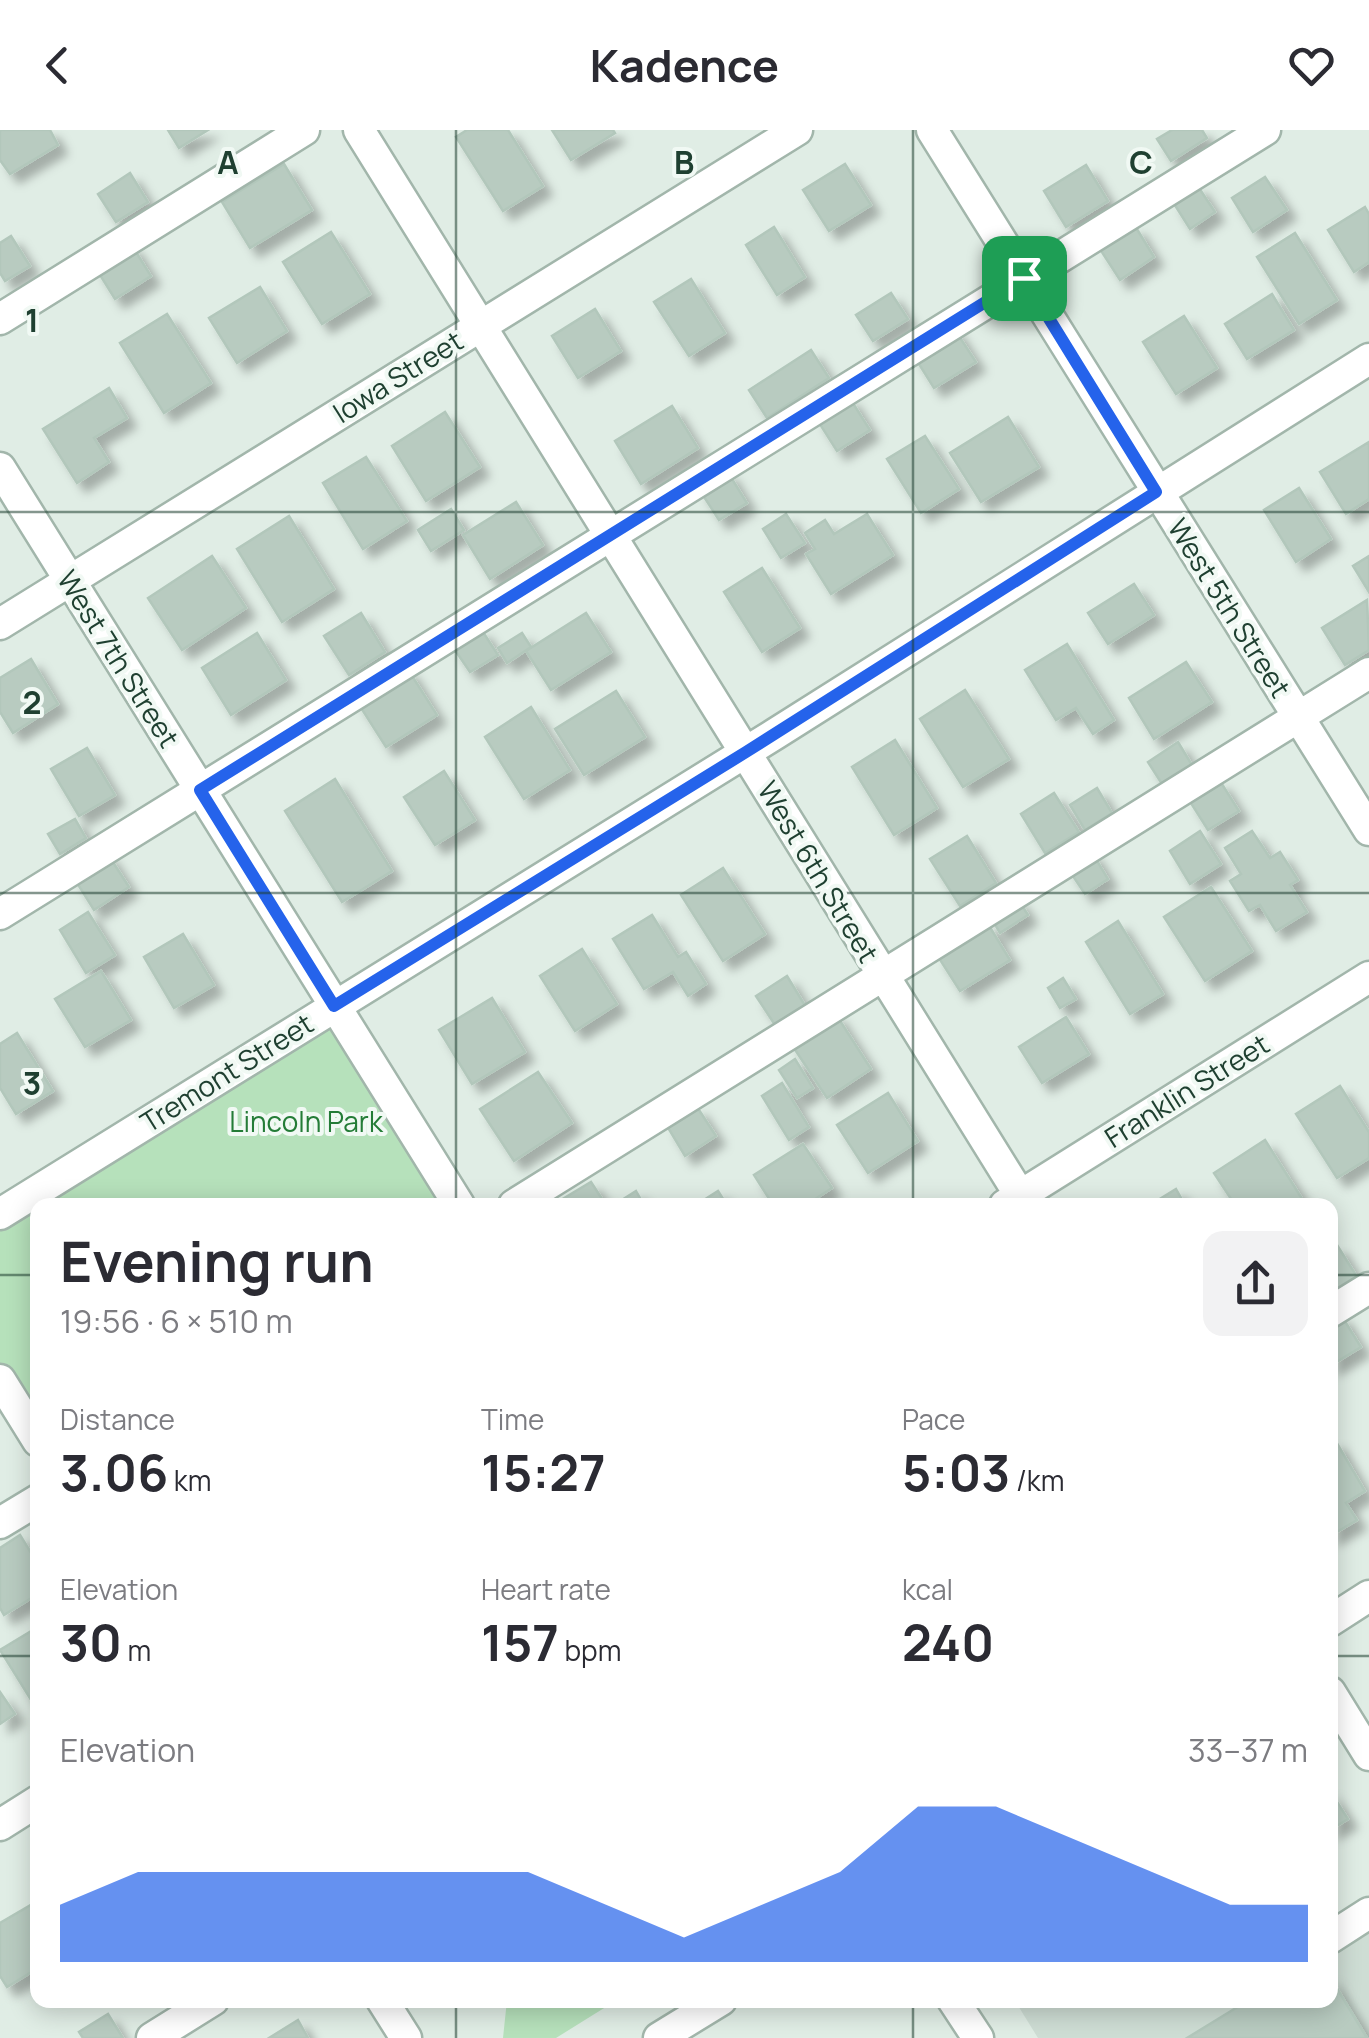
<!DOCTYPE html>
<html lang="en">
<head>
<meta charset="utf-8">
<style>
	body { margin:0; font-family:Manrope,sans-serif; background:#f2f2f3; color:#2b2b33; height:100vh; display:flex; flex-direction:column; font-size:38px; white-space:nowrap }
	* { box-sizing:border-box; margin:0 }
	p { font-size:32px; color:#7c7c81 }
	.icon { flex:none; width:55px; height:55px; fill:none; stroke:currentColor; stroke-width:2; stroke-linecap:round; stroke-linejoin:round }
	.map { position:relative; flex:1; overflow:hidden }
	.details { position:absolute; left:30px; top:1068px; width:1308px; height:810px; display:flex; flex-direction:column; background:#fff; border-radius:20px; box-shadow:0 5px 25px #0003 }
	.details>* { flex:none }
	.pin { position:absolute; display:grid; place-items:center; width:85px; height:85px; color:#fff; margin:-42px; border-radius:20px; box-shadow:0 5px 15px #0006 }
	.round { display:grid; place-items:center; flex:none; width:105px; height:105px; border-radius:20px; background:#f2f2f3 }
	.headline { display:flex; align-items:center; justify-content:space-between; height:170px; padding:0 30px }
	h1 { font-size:55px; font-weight:700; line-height:75px }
	.metrics { display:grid; grid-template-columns:repeat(3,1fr); gap:15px; height:170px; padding:10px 30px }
	.metrics div { display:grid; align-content:center }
	.metrics b { font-size:50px; font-weight:700 }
	.metrics small { font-size:28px; font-weight:400 }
	.metrics p { font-size:28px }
	.chart { height:280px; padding:20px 30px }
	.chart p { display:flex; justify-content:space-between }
	.chart svg { width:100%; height:180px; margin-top:10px; fill:#2563eb; opacity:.7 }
	header { display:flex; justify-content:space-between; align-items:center; height:130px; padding:0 30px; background:#fff; font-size:45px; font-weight:700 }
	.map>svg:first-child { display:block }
	.built { fill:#ceddd4 }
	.green { fill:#b6e1bb }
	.building { fill:#b8cbc0; stroke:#b2c7bb; stroke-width:2.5; filter:url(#shadow) }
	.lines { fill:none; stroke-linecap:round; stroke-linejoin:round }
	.minor-casing { stroke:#a2b6ab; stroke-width:35 }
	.minor { stroke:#fff; stroke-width:30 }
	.route-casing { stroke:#fff; stroke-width:20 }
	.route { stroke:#2563eb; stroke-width:12 }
	.grid { fill:none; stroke:#1f4031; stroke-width:2.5; stroke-opacity:0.55 }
	.labels { text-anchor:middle; stroke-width:8; stroke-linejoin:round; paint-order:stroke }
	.street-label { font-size:28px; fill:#1f4031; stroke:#f1f9f4 }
	.park-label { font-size:28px; fill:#247c37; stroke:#f1f9f4 }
	.grid-label { font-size:32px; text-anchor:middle; font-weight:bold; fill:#1f4031; stroke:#f1f9f4; stroke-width:8; stroke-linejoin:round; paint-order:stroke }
</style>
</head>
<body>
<header><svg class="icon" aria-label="back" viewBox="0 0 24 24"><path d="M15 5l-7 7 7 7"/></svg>Kadence<svg class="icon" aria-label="heart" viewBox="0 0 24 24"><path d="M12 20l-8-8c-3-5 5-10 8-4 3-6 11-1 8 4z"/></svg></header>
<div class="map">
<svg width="1369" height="1908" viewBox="0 0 1369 1908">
	<defs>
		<filter id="shadow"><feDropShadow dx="9" dy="9" stdDeviation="5" flood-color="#0004"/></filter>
	</defs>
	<rect width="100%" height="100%" fill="#e0ede5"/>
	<path class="built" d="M1369,1783V1908H1038L1017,1874L1024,1870H1330V1808Z"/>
	<path class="green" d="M334,876L459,1075H38L37,1312L0,1251V1084Z
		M507,1870H617L556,1908H503Z"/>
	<path class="building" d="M0,0H50L58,15L10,44L0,30Z
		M168,0H208L179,18Z
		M467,0H508L543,56L503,81L456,7Z
		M552,0H613L615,3L571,30Z
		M1172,0H1202L1207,8L1171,31L1157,9Z
		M284,34L312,80L250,118L222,72Z
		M845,34L871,75L829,101L803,60Z
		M1086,35L1108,71L1066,97L1044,61Z
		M130,43L148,72L116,92L98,64Z
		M1265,47L1287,80L1253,102L1232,68Z
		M1197,55L1215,82L1190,99L1173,72Z
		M1365,77L1369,84V132L1354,142L1328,100Z
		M1135,96L1154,127L1120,150L1100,119Z
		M774,97L805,147L777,165L746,115Z
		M331,102L370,164L322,194L283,132Z
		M1295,103L1337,170L1299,194L1257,127Z
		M11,106L30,136L5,151L0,143V113Z
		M131,114L151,146L115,169L95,137Z
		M691,149L725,203L689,226L654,172Z
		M260,157L287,201L237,233L209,188Z
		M891,163L908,189L873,211L856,185Z
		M1272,164L1294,200L1247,229L1225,194Z
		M595,179L621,221L578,248L552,206Z
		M167,184L211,253L164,283L120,213Z
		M1184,186L1217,238L1176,264L1143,212Z
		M953,197L976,232L934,258L912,223Z
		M811,220L829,248L767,288L749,260Z
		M109,258L127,288L94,308L109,332L77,353L43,299Z
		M849,267L870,300L837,321L816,288Z
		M672,276L698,318L641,354L615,311Z
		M445,282L480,337L426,371L392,316Z
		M1008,287L1039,337L981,372L950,323Z
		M925,306L959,359L921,383L887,329Z
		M1369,312V369L1346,384L1320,342Z
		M366,327L407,391L363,419L323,353Z
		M727,341L747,373L719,390L699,359Z
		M1299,358L1331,409L1296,432L1264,380Z
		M516,372L543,415L490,449L463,405Z
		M451,379L464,400L431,421L418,400Z
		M786,384L805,413L781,428L763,399Z
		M867,384L893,425L831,464L806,424L815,419L805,403L825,390L834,404Z
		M289,386L334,459L282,492L237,419Z
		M212,426L246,478L182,520L148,468Z
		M1369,426V462L1353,436Z
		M762,438L800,498L762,522L724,462Z
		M1134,454L1154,485L1108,514L1088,483Z
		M1367,470L1369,520L1345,535L1322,498Z
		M361,483L385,522L349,545L324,506Z
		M586,483L611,522L551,560L526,521Z
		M481,499L498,525L470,542L453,517Z
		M257,503L286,550L231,585L202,538Z
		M522,503L531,517L507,533L498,518Z
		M1067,514L1114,590L1093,604L1076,578L1056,590L1025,540Z
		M31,529L58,574L13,603L0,582V548Z
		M1186,532L1212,572L1154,609L1129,568Z
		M407,538L437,585L386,617L356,570Z
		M965,560L1009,629L963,657L920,589Z
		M616,561L645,607L584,645L555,599Z
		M531,577L570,640L524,669L485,607Z
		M895,610L937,678L894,705L852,637Z
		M1178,612L1192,635L1162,654L1148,632Z
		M87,618L115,665L79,686L51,639Z
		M444,641L475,690L435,715L404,667Z
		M335,649L392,741L342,772L285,681Z
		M1220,651L1239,681L1208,700L1189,670Z
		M1097,658L1112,683L1085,700L1070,675Z
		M1054,663L1079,702L1045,723L1021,684Z
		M75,689L86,708L60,724L48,704Z
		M1200,701L1221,734L1190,754L1170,721Z
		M1252,701L1270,728L1280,722L1298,750L1290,755L1307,782L1276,801L1260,775L1249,781L1230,751L1241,744L1225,718Z
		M967,706L996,753L960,776L930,729Z
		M1091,721L1108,749L1085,764L1067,737Z
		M107,723L129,757L94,780L72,745Z
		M723,738L765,804L723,831L681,765Z
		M1211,757L1252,821L1205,851L1164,787Z
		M1017,768L1028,785L1000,803L990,786Z
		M88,782L115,825L86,843L60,800Z
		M652,785L678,827L686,822L706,854L688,866L673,842L644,859L613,809Z
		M1118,791L1163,864L1130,884L1086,812Z
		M988,794L1010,830L960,861L937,825Z
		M183,804L214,855L174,878L144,827Z
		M582,819L617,874L575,901L540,846Z
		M101,841L131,890L85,917L55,869Z
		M787,846L809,882L779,901L756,866Z
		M1063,848L1076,869L1060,878L1048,858Z
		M492,868L525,922L472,954L439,900Z
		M835,883L871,939L827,968L790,912Z
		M1066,887L1089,924L1042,953L1019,917Z
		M17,903L53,961L16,984L0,958V914Z
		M795,929L813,958L797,968L779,940Z
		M538,942L572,993L514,1031L480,979Z
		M782,953L809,997L789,1010L762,966Z
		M1340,956L1369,1002V1028L1337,1048L1296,984Z
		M888,963L918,1011L868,1043L837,995Z
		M697,977L716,1006L685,1026L667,996Z
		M1265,1010L1306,1075H1235L1214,1043Z
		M803,1014L832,1058L806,1075H773L754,1045Z
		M591,1052L606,1075H558L556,1073Z
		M1176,1059L1185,1075H1150Z
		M636,1061L644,1075H614Z
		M718,1061L727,1075H696Z
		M1337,1115L1359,1150L1330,1168V1119Z
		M1341,1185L1361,1217L1330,1236V1191Z
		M1335,1310L1365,1361L1346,1373L1357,1390L1330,1406V1313Z
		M20,1405L38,1434V1464L4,1485L0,1478V1418Z
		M38,1497V1570L33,1573L0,1520Z
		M0,1562L15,1584L0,1594Z
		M1330,1661L1348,1689L1330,1700Z
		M36,1772L38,1838L7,1857L0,1846V1793Z
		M1330,1847L1367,1908H1187L1249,1870H1330Z
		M108,1884L123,1908H83L79,1902Z
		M298,1890L308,1908H269Z"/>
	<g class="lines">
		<defs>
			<path id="minor" d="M359,0L1026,1075
				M932,0L1369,700
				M0,189L304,0
				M0,338L459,1075
				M0,494L797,0
				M0,784L1265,0
				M514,1075L1369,543
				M1005,1075L1369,847
				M0,1084L775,604L1369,229
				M1330,1182L1369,1158
				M0,1250L38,1311
				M0,1393L38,1370
				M1330,1491L1369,1466
				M1330,1562L1369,1625
				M0,1695L38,1671
				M1330,1808L1369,1783
				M382,1870L406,1908
				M953,1870L978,1908
				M152,1908L213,1870
				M659,1908L721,1870"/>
		</defs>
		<use href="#minor" class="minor-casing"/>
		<use href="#minor" class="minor"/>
	</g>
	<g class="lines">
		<defs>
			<path id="route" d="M1024,148L1156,362L746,622L334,876L200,660Z"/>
		</defs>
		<use href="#route" class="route-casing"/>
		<use href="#route" class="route"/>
	</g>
	<path class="grid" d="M456,0V1075M913,0V1075M0,382H1369M0,763H1369M0,1145H38M1330,1145H1369M0,1526H38M1330,1526H1369M456,1870V1908M913,1870V1908"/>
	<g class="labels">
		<g class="street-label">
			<text transform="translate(398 247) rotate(-32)" y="10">Iowa Street</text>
			<text transform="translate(1229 478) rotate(58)" y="10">West 5th Street</text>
			<text transform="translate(118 529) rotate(58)" y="10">West 7th Street</text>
			<text transform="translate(818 742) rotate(59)" y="10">West 6th Street</text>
			<text transform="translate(227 943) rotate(-32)" y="10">Tremont Street</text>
			<text transform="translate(1187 961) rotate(-32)" y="10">Franklin Street</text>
		</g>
		<g class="park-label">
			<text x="306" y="1002">Lincoln Park</text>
		</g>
	</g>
	<g class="grid-label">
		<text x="228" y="44">A</text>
		<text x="684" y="44">B</text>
		<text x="1141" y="44">C</text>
		<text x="32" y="202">1</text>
		<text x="32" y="584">2</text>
		<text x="32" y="965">3</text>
	</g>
</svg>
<div class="pin" style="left:1024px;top:148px;background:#1e9e55"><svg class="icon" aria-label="arrive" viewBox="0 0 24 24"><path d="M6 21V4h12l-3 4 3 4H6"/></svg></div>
<section class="details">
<div class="headline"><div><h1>Evening run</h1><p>19:56 · 6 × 510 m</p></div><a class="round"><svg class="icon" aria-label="share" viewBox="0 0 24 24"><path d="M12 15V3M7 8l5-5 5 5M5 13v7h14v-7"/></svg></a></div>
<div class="metrics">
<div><p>Distance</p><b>3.06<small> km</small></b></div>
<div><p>Time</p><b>15:27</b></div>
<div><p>Pace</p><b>5:03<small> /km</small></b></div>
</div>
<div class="metrics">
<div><p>Elevation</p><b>30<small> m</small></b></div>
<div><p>Heart rate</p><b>157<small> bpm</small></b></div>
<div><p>kcal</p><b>240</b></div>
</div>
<div class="chart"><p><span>Elevation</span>33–37 m</p>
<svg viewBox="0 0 160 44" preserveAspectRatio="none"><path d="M0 44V30L10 22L20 22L30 22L40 22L50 22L60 22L70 30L80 38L90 30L100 22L110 6L120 6L130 14L140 22L150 30L160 30V44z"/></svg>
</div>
</section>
</div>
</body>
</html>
